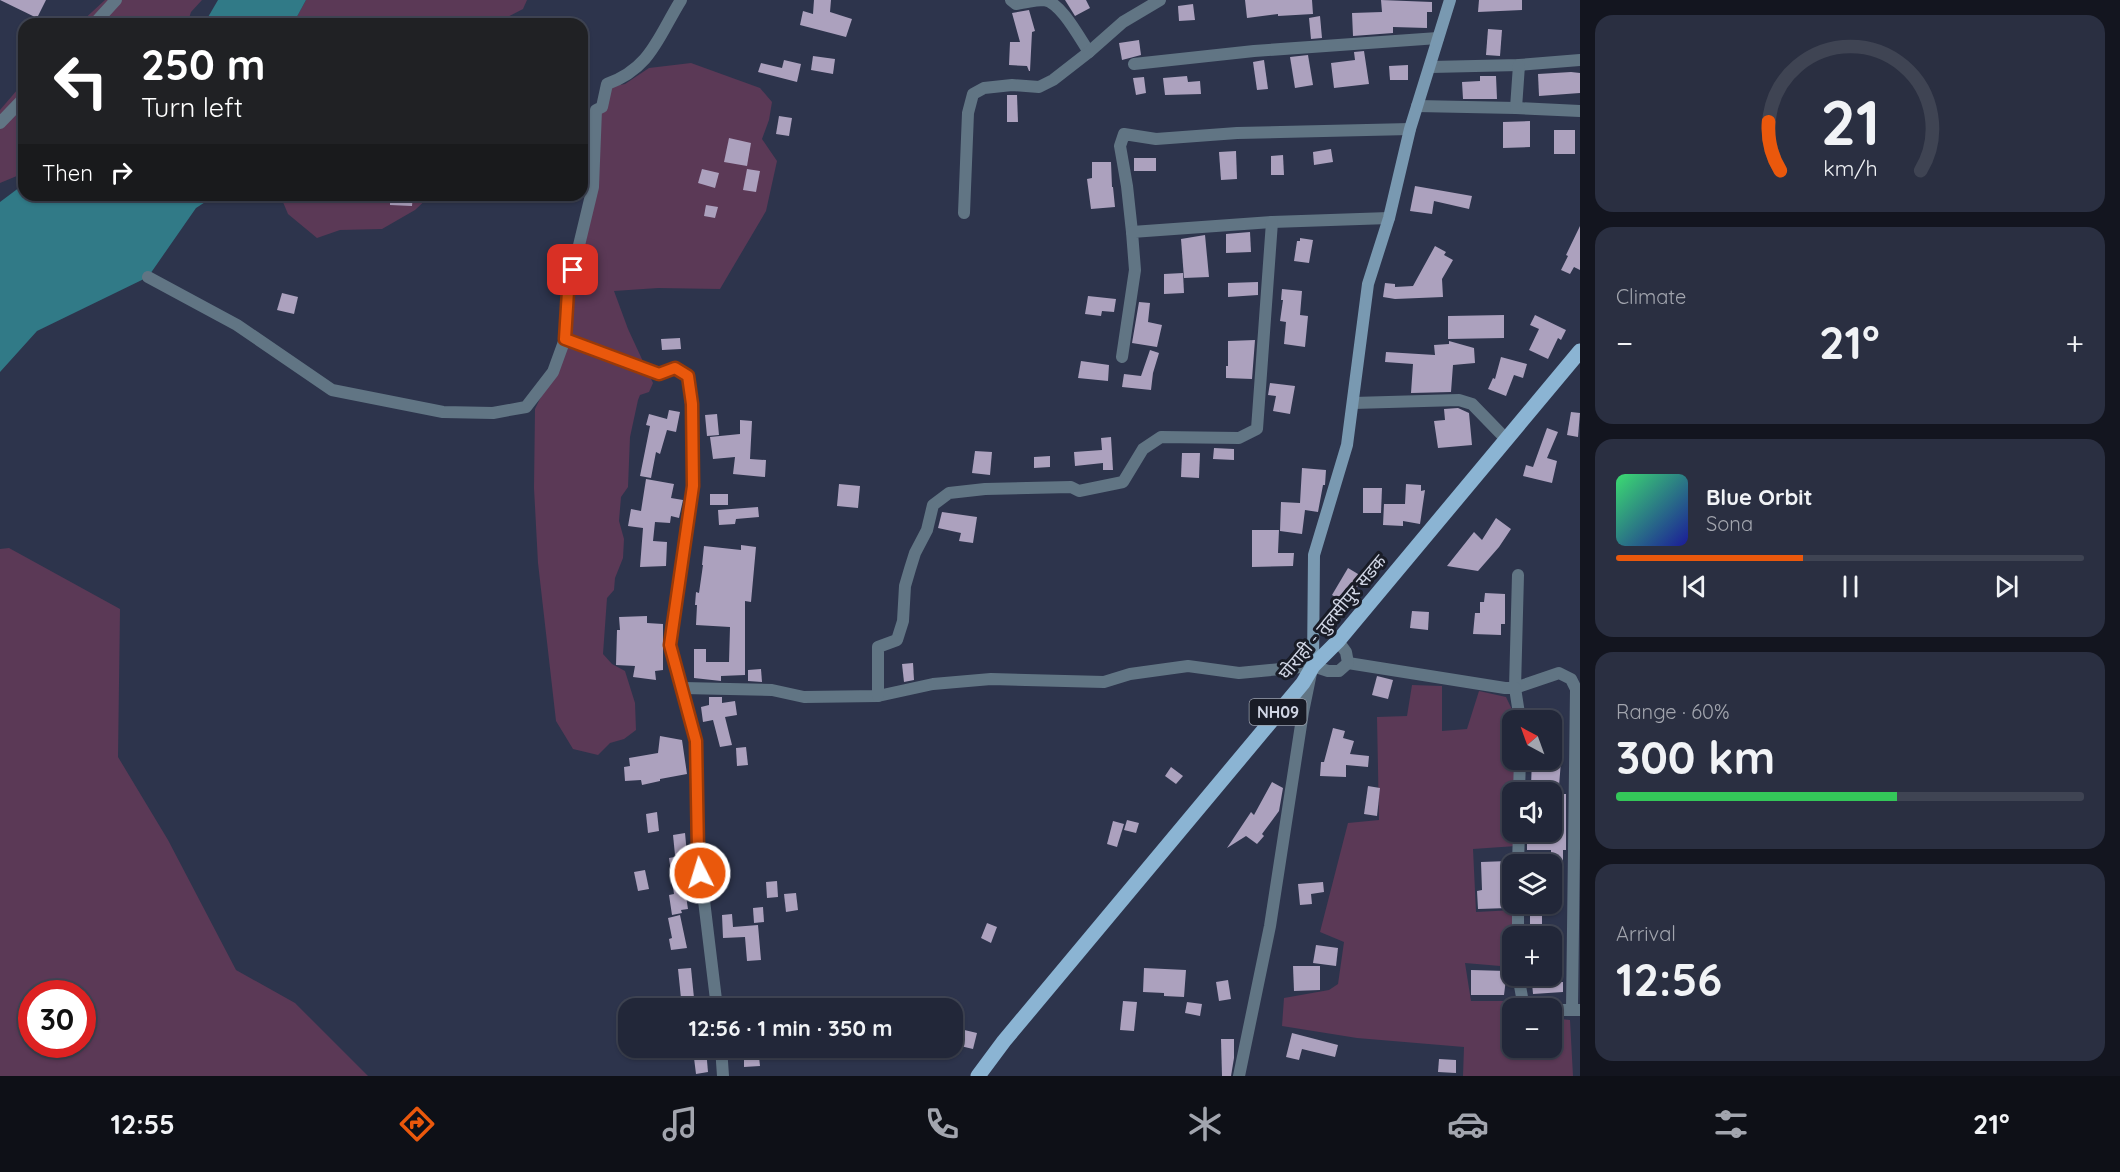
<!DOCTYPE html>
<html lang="en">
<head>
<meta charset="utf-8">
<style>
	:root { --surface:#222739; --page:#2a2f41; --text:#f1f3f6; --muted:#a2a5ae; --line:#3f4453; --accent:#ea580c }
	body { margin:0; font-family:Quicksand,"Noto Sans Devanagari",sans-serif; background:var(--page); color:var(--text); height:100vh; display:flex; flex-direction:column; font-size:22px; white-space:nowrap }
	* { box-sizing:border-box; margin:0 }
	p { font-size:20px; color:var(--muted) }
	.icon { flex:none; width:33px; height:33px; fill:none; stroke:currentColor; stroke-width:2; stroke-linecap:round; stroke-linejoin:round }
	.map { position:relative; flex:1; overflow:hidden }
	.side { display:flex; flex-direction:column; gap:15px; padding:15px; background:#13151f; width:540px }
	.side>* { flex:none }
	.hud { position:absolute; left:18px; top:18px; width:570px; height:183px; border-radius:18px; box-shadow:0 2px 4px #0004,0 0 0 2px var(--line); background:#202124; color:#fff; overflow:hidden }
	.needle { width:39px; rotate:319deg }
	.tools { position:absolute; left:1502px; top:710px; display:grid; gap:12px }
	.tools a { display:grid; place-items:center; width:60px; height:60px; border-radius:12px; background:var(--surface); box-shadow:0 2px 4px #0004,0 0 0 2px var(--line); font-size:30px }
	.speed { position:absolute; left:18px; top:980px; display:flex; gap:12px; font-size:30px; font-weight:700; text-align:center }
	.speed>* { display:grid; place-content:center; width:78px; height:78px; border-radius:50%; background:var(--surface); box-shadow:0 2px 4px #0004,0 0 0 2px var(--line); line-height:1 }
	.speed .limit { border:9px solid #d22; background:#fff; color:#111 }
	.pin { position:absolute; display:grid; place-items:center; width:51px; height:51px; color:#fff; margin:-26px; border-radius:12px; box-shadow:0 3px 9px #0006 }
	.me { position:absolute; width:66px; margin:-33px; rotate:355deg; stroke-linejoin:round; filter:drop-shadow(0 0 4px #0008) }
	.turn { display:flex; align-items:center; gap:21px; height:126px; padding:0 24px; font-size:27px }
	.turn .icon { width:78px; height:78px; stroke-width:2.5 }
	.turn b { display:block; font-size:42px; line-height:51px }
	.then { display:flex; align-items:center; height:57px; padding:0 24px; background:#0003; gap:12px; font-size:22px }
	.big { font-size:45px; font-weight:700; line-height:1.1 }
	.side .tile { flex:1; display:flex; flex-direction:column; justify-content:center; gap:9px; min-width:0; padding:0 21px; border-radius:18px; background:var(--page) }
	.side .dial { align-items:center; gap:0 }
	.dial svg { height:156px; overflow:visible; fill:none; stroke:var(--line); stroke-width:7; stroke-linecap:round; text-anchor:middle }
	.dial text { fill:var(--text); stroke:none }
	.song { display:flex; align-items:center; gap:18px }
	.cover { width:72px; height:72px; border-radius:9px; background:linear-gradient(135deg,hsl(140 70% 55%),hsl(240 70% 35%)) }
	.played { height:6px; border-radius:3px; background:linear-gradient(90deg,var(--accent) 40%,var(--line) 40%) }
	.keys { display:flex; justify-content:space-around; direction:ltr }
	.heat { display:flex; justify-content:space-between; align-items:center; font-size:33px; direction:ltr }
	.charge { height:9px; border-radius:4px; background:linear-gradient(90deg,#34c759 60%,var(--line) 0) }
	.trip { position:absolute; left:618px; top:998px; width:345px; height:60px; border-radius:18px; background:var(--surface); box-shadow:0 2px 4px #0004,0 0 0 2px var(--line); font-weight:700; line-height:60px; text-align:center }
	.tabs { display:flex; height:96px; justify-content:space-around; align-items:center; background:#0e1017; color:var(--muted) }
	.tabs .icon { width:42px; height:42px }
	.tabs .on { color:var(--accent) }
	.tabs b { font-size:27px; color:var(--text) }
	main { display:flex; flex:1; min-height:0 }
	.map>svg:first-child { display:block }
	.green { fill:#5b3956; fill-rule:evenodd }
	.water { fill:#317a87 }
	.building { fill:#aca1be }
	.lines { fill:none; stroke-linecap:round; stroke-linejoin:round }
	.street { stroke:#617584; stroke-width:12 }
	.secondary { stroke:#7999b1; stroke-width:12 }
	.primary { stroke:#8bb4d3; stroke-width:15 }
	.route-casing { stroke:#983908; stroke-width:15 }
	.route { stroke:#ea580c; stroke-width:10 }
	.labels { text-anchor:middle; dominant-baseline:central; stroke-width:6; stroke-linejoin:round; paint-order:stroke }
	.shield { fill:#191c27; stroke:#999eab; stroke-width:1.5 }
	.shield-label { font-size:16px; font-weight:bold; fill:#d0d5e4 }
	.street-label { font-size:18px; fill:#d0d5e4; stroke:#191c27 }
</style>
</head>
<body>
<main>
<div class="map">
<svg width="1580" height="1076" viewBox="0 0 1580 1076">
	<rect width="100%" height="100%" fill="#2d344c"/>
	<g class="green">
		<path d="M105 0H202L191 12 187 24H79Z"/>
		<path d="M306 0H527L523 9 494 24H293Z"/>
		<path d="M691 63 760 88 772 102 769 120 762 139 777 161 766 211 720 289 658 288 614 291 628 329 653 383 649 392 640 395 638 400 630 437 628 487 621 497 619 521 624 539 623 558 615 578 614 590 607 598 603 654 612 664 625 671 635 703 636 730 624 739 610 743 598 755 573 749 556 721 538 563 534 488 535 409 567 343 578 273 598 112 610 87 625 84 649 68Z"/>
		<path d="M24 82V173L0 183V110Z"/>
		<path d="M280 195H431L415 210 382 229 340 230 317 238 288 214Z"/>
		<path d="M9 548 120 609 118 757 168 840 236 970 295 1003 368 1076H0V549ZM32 993H82V1044H32Z"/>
		<path d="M1412 685 1442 686V731L1467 729 1479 691 1506 697 1517 720H1512V759H1517L1516 792H1512V831H1516V846L1473 849 1476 912 1514 910 1512 967 1465 963 1471 1001H1512V1047H1551V1018L1570 1020 1573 1076H1463L1464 1047 1357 1038 1282 1026 1284 998 1329 990 1338 984 1344 942 1320 932 1348 823 1379 820 1377 717 1407 716Z"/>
	</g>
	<g class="water">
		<path d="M218 0H306L293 24H204Z"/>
		<path d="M24 184V195H216L196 208 148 277 37 331 0 372V202Z"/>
	</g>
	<g class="building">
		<path d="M0 0H46L37 18Z"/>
		<path d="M814 0H831L830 12 852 19 846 37 800 25 803 11 813 14Z"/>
		<path d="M1065 0H1086L1090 8 1075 16Z"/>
		<path d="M1245 0H1312L1313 14 1278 16V14L1247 18Z"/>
		<path d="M1381 0 1432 2V12H1427V28L1393 27V33L1353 36 1352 13 1382 12Z"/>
		<path d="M1479 0H1522V10L1478 12Z"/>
		<path d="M1193 4 1195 20 1179 21 1178 6Z"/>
		<path d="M1029 10 1035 31 1032 32 1030 71H1029L1027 66 1009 65 1010 42H1020L1012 13Z"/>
		<path d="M1320 16 1322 38 1311 39 1309 18Z"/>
		<path d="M1488 29 1502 30 1500 56 1486 55Z"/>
		<path d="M1139 40 1141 55 1122 60 1119 43Z"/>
		<path d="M1364 51 1369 84 1334 88 1331 63 1355 60 1354 52Z"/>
		<path d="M1308 55 1313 85 1295 88 1290 57Z"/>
		<path d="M813 56 835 59 833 74 811 70Z"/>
		<path d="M784 60 801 64 797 82 758 72 761 63 782 68Z"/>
		<path d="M1264 60 1268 89 1257 90 1253 62Z"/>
		<path d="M1408 65V80H1390L1389 66Z"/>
		<path d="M1571 72 1580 73V93L1539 96 1538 74Z"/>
		<path d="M1187 76 1188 82 1200 81 1201 94 1165 95 1163 78Z"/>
		<path d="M1480 76H1496L1497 99H1463L1462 82 1480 81Z"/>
		<path d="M1144 77 1146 93 1136 95 1133 78Z"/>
		<path d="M1007 95H1017L1018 122H1007Z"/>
		<path d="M779 116 792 118 789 136 776 134Z"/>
		<path d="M1530 121V147L1503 148V122Z"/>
		<rect x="1554" y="130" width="21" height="24"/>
		<path d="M729 138 751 143 747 166 724 162Z"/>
		<path d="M1331 149 1333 162 1314 165 1313 152Z"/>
		<path d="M1236 151 1237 179 1221 180 1219 152Z"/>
		<path d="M1283 155 1284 175H1271V156Z"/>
		<rect x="1134" y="158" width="22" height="13"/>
		<path d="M1092 162H1111L1112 187H1113L1115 207 1091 209 1087 179 1092 178Z"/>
		<path d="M702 169 719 173 715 188 698 183Z"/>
		<path d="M747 169 760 171 756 192 743 190Z"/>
		<path d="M1415 186 1472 196 1469 209 1434 201 1432 214 1410 211Z"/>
		<path d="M390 195H413L412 206 390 205Z"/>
		<path d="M706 205 718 207 715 218 704 216Z"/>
		<path d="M1580 226V270L1574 267 1570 274 1561 270 1568 256 1566 255Z"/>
		<path d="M1250 232 1251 252 1226 253V234Z"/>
		<path d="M1205 235 1209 277 1184 278 1181 239Z"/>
		<path d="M1300 238 1313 240 1309 263 1294 261 1297 241H1300Z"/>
		<path d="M1435 246 1446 252 1444 255 1453 260 1442 279 1443 297 1395 299 1383 297 1385 283 1395 284V287L1413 286Z"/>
		<path d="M1183 273 1184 293 1164 294V274Z"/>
		<path d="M1258 282V295L1228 297V283Z"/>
		<path d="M1282 289 1302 291 1300 315 1308 316 1305 347 1284 344 1286 322 1280 321 1283 300H1281Z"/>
		<path d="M282 293 298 297 294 314 277 310Z"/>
		<path d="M1088 296 1116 299 1114 312 1102 311 1101 316 1085 314Z"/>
		<path d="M1139 302 1150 303 1148 322 1162 325 1157 347 1132 343Z"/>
		<path d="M1504 315V338L1448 339V316Z"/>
		<path d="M1535 315 1566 330 1561 340 1558 338 1548 359 1529 350 1539 329 1530 325Z"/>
		<path d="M680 338 681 349 662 350 661 339Z"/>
		<path d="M1255 340 1252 379 1226 378V366H1228V341Z"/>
		<path d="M1449 341 1474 348 1475 363 1453 365 1451 392 1411 393 1413 364 1385 362 1386 352 1435 355 1434 345 1449 344Z"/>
		<path d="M1150 350 1159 353 1153 373 1151 390 1122 387 1124 374 1141 376Z"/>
		<path d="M1501 357 1527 364 1523 378 1514 375 1506 396 1488 389 1493 378 1495 379Z"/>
		<path d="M1081 361 1109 365 1108 381 1078 378Z"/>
		<path d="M1270 383 1295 386 1290 414 1273 411 1276 396 1268 395Z"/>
		<path d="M1458 408 1469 413 1472 445 1438 448 1434 421 1445 420 1444 409Z"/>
		<path d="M669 410 680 412 676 432 667 430 660 454 656 452 651 478 640 476 650 426 646 425 649 414 667 419Z"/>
		<path d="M1571 412 1580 413 1578 437 1567 435Z"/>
		<path d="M717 414 719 435 707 436 705 415Z"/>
		<path d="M740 420 752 421 750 459 766 460 765 477 733 474 735 457 713 459 710 437 740 434Z"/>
		<path d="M1547 428 1558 432 1547 458 1557 461 1552 483 1523 476 1526 465 1533 467Z"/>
		<path d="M1111 437 1113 470H1103V463L1075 466 1074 452 1102 450 1101 438Z"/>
		<path d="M1214 448 1234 449V460L1213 459Z"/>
		<path d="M975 451 992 452 990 475 972 473Z"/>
		<path d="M1182 453H1200L1199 478 1181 477Z"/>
		<path d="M1050 456V467L1034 468V457Z"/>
		<path d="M1302 468 1326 470 1325 485H1323L1318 512 1305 510 1302 534 1280 531 1281 502 1300 503Z"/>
		<path d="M646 479 674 484 671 498 683 500 679 518 671 516 670 523 655 522 653 541 667 542 666 566 640 567 643 528 628 526 631 509 641 511Z"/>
		<path d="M839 484 860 486 858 508 837 506Z"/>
		<path d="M1406 484 1421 485V491L1425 490 1420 524 1403 521V526L1383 525 1384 504H1405Z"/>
		<path d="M1363 488H1382L1381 513H1363Z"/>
		<rect x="710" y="494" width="18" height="11"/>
		<path d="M758 507 759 517 736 519 735 524 719 525 718 510Z"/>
		<path d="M942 512 977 517 973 543 959 541 961 533 938 528Z"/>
		<path d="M1496 518 1511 529 1499 547 1478 571 1447 566 1474 532 1482 540Z"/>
		<path d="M1252 530H1279L1278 553H1294L1293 566 1252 567Z"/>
		<path d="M741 545 756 547 751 602 745 601V675L721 676V681L694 678V649H706V662H729L730 627 696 625 697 605H695L696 592 699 593 703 565H702L704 546 741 550Z"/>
		<path d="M1348 568 1363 577 1347 604 1332 595Z"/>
		<path d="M1485 593 1505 594V624H1501V635L1473 634 1475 613H1480V602H1484Z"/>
		<path d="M1412 611 1429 612 1428 630 1410 628Z"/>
		<path d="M647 616V623L663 624V670L655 671 656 680 633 677 635 666 616 665 617 630H620L619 617Z"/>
		<path d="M913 663 914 680 904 682 902 664Z"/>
		<path d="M761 669 762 682 748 681V670Z"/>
		<path d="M1377 676 1393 680 1388 699 1372 695Z"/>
		<path d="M709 697H722V703L735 701 737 715 725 717 732 745 720 747 713 720 703 722 701 707 709 705Z"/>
		<path d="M1333 728 1345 731 1343 738 1354 741 1350 754 1369 756 1368 767 1346 765V777L1320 776 1321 762H1324Z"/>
		<path d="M660 736 682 740 687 774 660 779V781L642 785 641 780 625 781 624 767 630 766 629 758 658 753Z"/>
		<path d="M1551 737H1563L1559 786H1531L1532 759H1551Z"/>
		<path d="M746 747 748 765 737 766 736 748Z"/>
		<path d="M1171 767 1183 776 1176 784 1165 776Z"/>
		<path d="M1272 782 1283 788 1279 811 1262 834 1264 836 1257 844 1246 836 1227 848 1251 812 1254 815Z"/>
		<path d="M1368 786 1380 788 1377 816 1364 814Z"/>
		<path d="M1551 794H1566V850H1563V880H1551V850H1527V831H1551Z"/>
		<path d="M657 812 659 831 648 833 646 814Z"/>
		<path d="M1127 820 1139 823 1136 833 1124 830Z"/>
		<path d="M1113 821 1124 824 1117 847 1107 844Z"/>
		<path d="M685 833 687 854 675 855 673 835Z"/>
		<path d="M680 856 688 909 681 910 682 913 672 915 669 895 674 894 669 858Z"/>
		<path d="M1508 861V908L1478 909 1477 891 1482 890 1481 862Z"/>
		<path d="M645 870 649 889 638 891 634 872Z"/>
		<path d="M777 881 778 897 767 898 766 882Z"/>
		<path d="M1323 882 1324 892 1311 894 1312 904 1300 905 1298 884Z"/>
		<path d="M796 893 798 910 786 912 784 894Z"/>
		<path d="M763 907 764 922 754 923 753 908Z"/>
		<rect x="1530" y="907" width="12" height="22"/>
		<path d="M732 914 733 927 758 925 761 960 747 961 745 937 723 938 722 915Z"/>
		<path d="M680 915 687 948 671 950 669 939 672 938 668 918Z"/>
		<path d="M987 923 997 927 991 943 981 938Z"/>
		<path d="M1316 945 1338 948 1336 966 1313 963Z"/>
		<path d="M1293 966H1320V990L1294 991Z"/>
		<path d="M691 968 695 1008H682L678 969Z"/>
		<path d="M1144 968 1186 970 1184 997 1164 996V993L1143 992Z"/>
		<path d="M1471 970 1507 971 1504 995H1471Z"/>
		<path d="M1228 980 1231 999 1219 1001 1216 982Z"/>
		<path d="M1563 982V992L1533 994 1532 983Z"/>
		<path d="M1123 1001 1137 1002 1134 1031 1120 1030Z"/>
		<path d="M1187 1002 1202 1004 1200 1016 1185 1013Z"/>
		<path d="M956 1028 977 1033 973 1049 952 1044Z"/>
		<path d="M1292 1033 1338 1045 1335 1057 1302 1049 1299 1060 1286 1057Z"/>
		<path d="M1221 1039H1234V1058L1231 1076H1222Z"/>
		<path d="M748 1047H758L760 1066 744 1067V1056L748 1055Z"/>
		<path d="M706 1049 708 1072 696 1074 693 1050Z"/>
		<path d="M1439 1059 1456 1060V1073L1438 1072Z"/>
	</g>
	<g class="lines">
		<g class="street">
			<path d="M1011 0 1016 4C1024 3 1035 0 1044 0 1061 2 1080 39 1089 52"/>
			<path d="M94 24 116 0"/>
			<path d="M1134 64 1254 51 1438 38"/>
			<path d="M1431 67 1519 65 1580 60"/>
			<path d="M1417 106 1516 108 1580 111"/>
			<path d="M1516 108 1519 65"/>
			<path d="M0 123 24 98"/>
			<path d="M964 213 968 113 973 94 984 88 1012 85 1039 87 1053 80 1089 52 1123 22 1160 0"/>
			<path d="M1132 232 1127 186 1120 146 1124 134 1156 139 1237 133 1410 129"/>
			<path d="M148 277 237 325 332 390 443 412 493 413 526 407 553 372 565 339 568 291 593 187 596 110 602 107 607 84C651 68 658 37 681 0"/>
			<path d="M565 339 659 374 675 368 688 376 691 404 693 487 670 645 696 741 698 851 717 1008"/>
			<path d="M1122 357 1135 270 1132 232 1272 222 1389 218"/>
			<path d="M1353 403 1459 400 1472 404 1506 439"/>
			<path d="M1518 575 1515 688 1559 673 1571 679 1576 689 1572 1009"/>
			<path d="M1348 663 1505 688H1515L1520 720"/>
			<path d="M683 688 772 690 804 697 878 696 933 684 991 679 1104 682 1130 674 1188 666 1239 673 1313 666 1328 671H1339L1348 663 1346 652 1338 641"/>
			<path d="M878 696V647L897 640 903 621 905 586 910 569 915 553 927 530 933 505 949 493 985 489 1071 487 1079 491 1123 482 1143 449 1161 437 1239 438 1257 429 1272 222"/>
			<path d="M1519 792 1520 759"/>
			<path d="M1518 864 1519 831"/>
			<path d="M1518 936V903"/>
			<path d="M1518 975 1524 1008"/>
			<path d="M1551 1010H1579"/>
			<path d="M721 1047 723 1076"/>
			<path d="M1239 1076 1270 926 1303 712 1311 673"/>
		</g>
		<path class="secondary" d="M1313 666 1314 555 1347 445 1368 284 1389 218 1410 129 1450 0"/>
		<path class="primary" d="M978 1076 1004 1041 1303 683 1313 666 1338 641 1580 351"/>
	</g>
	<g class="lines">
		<defs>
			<path id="route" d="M573 270 568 291 565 339 659 374 675 368 688 376 692 404 693 486 670 645 696 741 698 851 700 873"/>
		</defs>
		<use href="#route" class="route-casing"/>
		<use href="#route" class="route"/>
	</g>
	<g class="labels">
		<rect class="shield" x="1249.5" y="699" width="57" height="26" rx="4.5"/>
		<g class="shield-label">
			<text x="1278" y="712">NH09</text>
		</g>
		<g class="street-label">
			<text transform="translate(1332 617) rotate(-50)">घोराही - तुलसीपुर सडक</text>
		</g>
	</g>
</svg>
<div class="tools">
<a><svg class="needle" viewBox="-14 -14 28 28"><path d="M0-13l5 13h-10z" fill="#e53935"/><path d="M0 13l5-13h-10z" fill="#a2a5ae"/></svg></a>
<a><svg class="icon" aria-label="sound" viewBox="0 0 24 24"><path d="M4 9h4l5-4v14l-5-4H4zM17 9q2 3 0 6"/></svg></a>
<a><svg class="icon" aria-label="layers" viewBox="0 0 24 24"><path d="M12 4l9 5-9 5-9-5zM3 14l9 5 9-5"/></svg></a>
<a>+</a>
<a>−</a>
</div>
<div class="speed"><div class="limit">30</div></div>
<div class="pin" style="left:573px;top:270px;background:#d93025"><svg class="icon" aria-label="arrive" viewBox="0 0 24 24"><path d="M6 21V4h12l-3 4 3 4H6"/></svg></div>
<svg class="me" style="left:700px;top:873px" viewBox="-20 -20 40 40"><circle r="17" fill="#ea580c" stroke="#fff" stroke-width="3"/><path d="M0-11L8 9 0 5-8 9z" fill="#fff"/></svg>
<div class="trip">12:56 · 1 min · 350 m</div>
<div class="hud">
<div class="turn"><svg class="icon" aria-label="left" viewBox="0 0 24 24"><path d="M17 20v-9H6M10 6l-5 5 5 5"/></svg><div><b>250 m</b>Turn left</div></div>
<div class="then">Then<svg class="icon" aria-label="right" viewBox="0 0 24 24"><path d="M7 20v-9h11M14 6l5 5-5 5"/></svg></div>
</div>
</div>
<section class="side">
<div class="tile dial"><svg viewBox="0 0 100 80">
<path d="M14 69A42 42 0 1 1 86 69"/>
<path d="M14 69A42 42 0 0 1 8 44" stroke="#ea580c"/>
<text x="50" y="56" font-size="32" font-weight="700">21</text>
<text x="50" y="72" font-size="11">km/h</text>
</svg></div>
<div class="tile"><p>Climate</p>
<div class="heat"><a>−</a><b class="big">21°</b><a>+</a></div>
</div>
<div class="tile">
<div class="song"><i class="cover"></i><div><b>Blue Orbit</b><p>Sona</p></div></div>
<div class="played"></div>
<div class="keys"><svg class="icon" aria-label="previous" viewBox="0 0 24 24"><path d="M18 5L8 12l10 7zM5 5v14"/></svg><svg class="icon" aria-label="pause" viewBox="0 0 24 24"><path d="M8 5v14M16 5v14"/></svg><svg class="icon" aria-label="next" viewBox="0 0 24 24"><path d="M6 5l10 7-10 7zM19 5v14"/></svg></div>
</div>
<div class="tile"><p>Range · 60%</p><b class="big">300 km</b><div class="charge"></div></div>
<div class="tile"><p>Arrival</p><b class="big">12:56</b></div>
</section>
</main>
<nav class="tabs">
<b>12:55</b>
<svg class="icon on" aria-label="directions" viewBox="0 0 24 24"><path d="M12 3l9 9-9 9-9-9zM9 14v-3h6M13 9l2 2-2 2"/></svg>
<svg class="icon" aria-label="music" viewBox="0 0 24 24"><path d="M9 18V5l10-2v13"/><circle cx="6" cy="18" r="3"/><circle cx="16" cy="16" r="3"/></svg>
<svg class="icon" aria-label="phone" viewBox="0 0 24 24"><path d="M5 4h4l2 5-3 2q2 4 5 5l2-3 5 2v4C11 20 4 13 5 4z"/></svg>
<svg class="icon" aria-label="climate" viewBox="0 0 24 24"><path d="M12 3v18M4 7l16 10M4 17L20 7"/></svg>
<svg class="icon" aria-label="car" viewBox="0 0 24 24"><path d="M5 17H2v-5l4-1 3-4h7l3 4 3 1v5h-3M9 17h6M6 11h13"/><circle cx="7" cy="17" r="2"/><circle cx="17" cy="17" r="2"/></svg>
<svg class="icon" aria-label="filters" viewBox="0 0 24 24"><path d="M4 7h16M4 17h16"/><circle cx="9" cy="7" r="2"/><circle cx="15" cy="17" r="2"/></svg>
<b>21°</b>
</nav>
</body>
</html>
